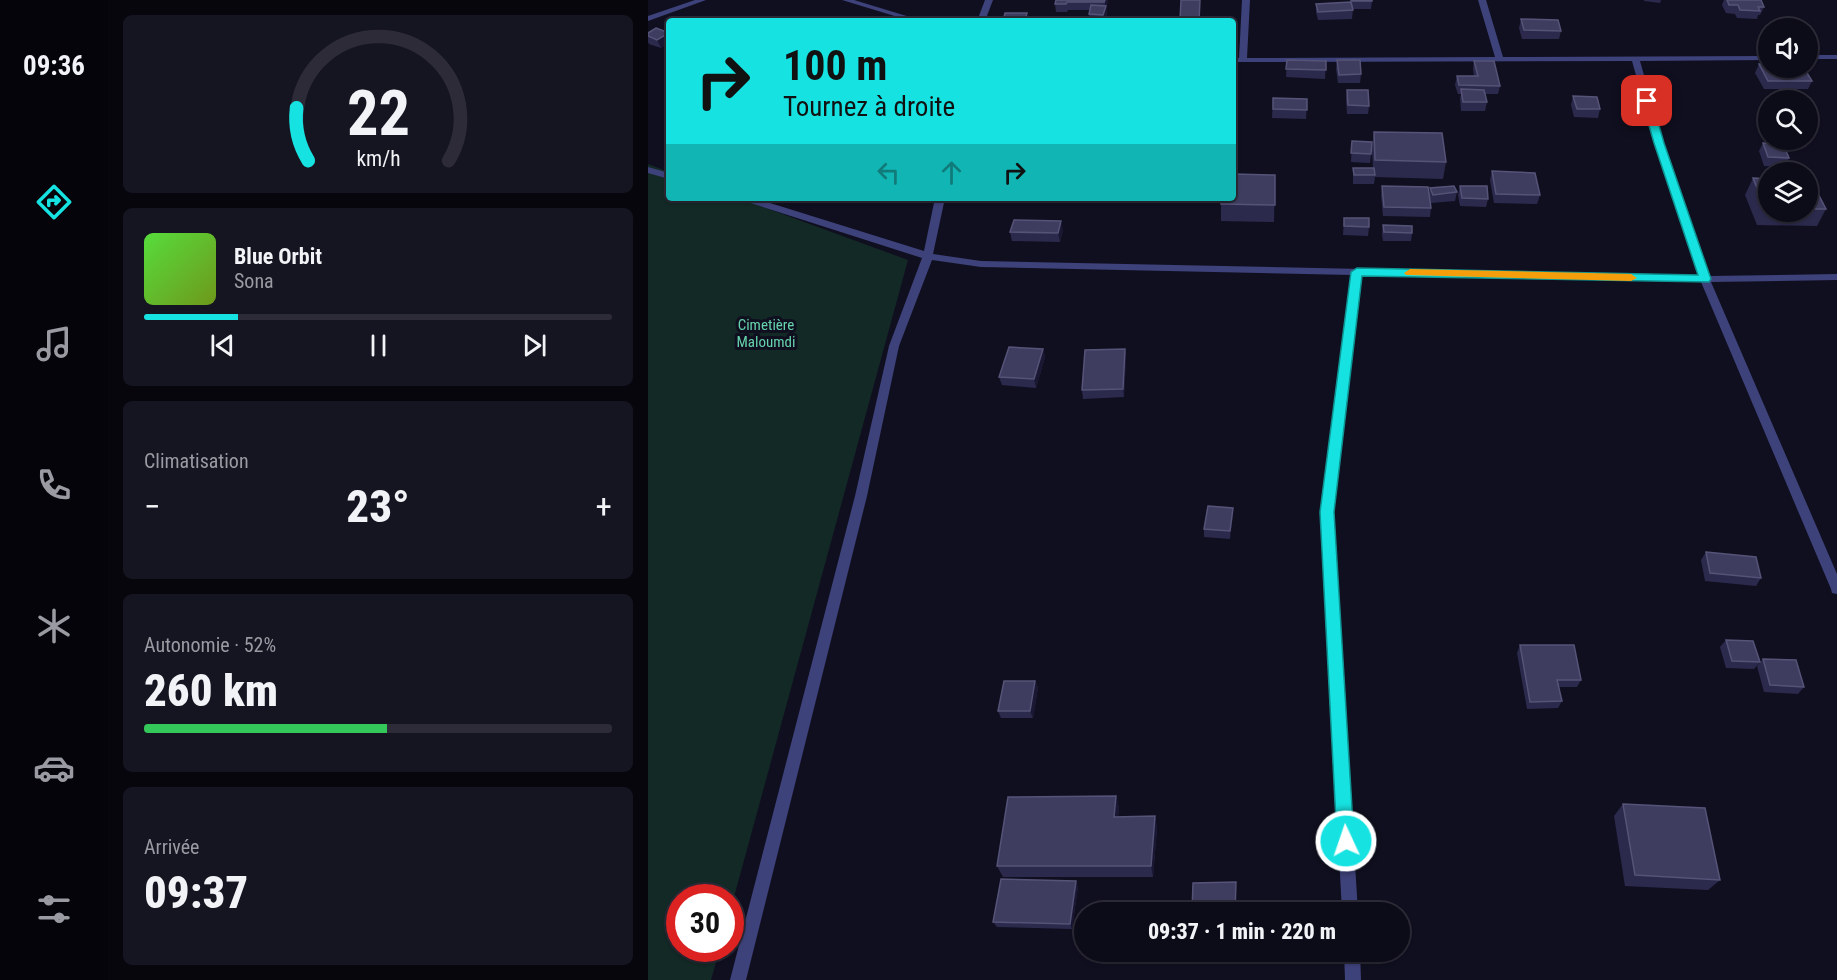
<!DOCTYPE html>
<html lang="fr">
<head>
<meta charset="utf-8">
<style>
	:root { --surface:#0c0b18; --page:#151421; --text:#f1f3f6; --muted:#9a9ba2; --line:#2c2b37; --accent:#16e3e1 }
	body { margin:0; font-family:"Roboto Condensed",sans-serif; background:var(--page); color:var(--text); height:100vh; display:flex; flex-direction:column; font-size:22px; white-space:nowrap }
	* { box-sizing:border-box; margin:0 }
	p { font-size:20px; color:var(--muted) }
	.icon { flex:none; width:33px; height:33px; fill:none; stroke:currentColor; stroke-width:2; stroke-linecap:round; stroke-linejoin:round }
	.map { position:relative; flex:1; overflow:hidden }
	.details { display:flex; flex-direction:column; gap:15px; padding:15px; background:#07060d; width:540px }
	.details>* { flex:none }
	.guide { position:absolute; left:18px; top:18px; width:570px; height:183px; border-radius:6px; box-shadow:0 2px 4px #0004,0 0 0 2px var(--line); background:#16e3e1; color:#111; overflow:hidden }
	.controls { position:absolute; left:1110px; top:18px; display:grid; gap:12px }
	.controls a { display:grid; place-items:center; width:60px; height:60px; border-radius:50%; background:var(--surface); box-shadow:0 2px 4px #0004,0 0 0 2px var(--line); font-size:30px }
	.speed { position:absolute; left:18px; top:884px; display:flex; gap:12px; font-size:30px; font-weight:700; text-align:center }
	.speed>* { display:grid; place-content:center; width:78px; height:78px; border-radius:50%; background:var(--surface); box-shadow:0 2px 4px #0004,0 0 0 2px var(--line); line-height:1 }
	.speed .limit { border:9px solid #d22; background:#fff; color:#111 }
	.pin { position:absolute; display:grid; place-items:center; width:51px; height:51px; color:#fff; margin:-26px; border-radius:12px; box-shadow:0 3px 9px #0006 }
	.me { position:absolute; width:66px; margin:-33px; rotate:357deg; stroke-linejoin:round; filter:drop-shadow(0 0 4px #0008) }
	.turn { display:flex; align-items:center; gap:21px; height:126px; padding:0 18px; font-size:27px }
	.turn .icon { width:78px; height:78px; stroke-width:2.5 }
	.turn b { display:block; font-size:42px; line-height:51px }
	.lanes { display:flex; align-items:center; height:57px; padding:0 18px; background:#0003; justify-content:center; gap:30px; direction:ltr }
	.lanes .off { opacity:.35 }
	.big { font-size:45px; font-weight:800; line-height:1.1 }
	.details .tile { flex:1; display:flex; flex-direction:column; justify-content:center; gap:9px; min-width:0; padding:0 21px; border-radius:9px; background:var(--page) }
	.details .dial { align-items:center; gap:0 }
	.dial svg { height:156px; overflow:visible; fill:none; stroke:var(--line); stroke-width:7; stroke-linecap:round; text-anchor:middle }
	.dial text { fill:var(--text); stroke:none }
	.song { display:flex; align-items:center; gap:18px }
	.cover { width:72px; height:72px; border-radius:9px; background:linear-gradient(135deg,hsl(110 70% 55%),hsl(80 70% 35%)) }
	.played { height:6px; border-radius:3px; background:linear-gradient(90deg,var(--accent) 20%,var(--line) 20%) }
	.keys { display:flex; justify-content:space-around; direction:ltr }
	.heat { display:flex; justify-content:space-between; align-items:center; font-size:33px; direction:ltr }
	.charge { height:9px; border-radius:4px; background:linear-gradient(90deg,#34c759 52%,var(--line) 0) }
	.trip { position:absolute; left:426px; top:902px; width:336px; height:60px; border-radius:30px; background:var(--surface); box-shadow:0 2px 4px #0004,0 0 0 2px var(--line); font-weight:800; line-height:60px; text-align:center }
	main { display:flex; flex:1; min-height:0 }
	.tab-bar { display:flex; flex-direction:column; width:108px; justify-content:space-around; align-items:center; background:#05040a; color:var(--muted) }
	.tab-bar .icon { width:42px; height:42px }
	.tab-bar .active { color:var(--accent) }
	.tab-bar b { font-size:27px; color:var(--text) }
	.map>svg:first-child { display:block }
	.green { fill:#132926 }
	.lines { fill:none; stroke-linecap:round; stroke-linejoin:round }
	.minor { fill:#3e427a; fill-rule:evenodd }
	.wall { fill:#2c2a4c }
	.shaded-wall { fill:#1a1733 }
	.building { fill:#3e3c5f; stroke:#555377; stroke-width:1.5 }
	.route { fill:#16e3e1; stroke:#0e9492; stroke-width:1.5 }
	.slow { fill:#f59e0b }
	.labels { text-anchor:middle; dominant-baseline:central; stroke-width:6; stroke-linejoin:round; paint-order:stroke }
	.park-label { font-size:15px; fill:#65d3ac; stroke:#100f20 }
</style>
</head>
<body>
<main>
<nav class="tab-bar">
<b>09:36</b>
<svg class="icon active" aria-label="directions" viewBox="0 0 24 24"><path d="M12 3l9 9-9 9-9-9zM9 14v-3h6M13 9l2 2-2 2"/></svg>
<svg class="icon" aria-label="music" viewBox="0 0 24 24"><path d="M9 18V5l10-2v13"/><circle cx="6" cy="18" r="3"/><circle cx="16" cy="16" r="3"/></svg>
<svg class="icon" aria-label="phone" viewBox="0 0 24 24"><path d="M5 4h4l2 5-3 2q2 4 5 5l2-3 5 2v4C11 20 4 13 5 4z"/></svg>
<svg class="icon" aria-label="climate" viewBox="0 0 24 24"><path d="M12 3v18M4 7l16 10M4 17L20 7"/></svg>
<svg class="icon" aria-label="car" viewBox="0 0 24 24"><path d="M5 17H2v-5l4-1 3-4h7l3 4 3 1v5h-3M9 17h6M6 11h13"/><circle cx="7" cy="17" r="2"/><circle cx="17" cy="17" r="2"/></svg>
<svg class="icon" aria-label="filters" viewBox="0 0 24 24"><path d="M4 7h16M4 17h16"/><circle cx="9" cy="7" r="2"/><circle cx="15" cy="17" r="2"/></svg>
</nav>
<section class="details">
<div class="tile dial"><svg viewBox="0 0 100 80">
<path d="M14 69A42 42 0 1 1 86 69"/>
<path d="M14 69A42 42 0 0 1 8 42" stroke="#16e3e1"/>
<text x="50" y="56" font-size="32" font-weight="700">22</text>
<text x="50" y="72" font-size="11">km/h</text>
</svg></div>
<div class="tile">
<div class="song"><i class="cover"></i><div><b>Blue Orbit</b><p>Sona</p></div></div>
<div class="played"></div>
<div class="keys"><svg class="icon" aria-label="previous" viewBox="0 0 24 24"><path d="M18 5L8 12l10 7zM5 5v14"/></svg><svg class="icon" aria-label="pause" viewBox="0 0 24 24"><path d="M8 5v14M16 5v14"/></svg><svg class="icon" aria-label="next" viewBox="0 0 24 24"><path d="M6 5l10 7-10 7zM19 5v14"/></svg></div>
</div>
<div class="tile"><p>Climatisation</p>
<div class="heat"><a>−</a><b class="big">23°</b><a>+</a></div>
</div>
<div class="tile"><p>Autonomie · 52%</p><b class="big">260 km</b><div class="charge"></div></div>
<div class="tile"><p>Arrivée</p><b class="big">09:37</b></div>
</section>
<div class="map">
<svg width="1189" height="980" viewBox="0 0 1189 980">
	<rect width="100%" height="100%" fill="#100f20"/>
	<path class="green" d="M0 164 21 172V198H91L260 260 83 908 82 897H32V948H72L63 980H0Z"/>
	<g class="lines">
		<g class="minor">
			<path d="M47 0H58L0 21V16Z"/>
			<path d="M194 0H206L275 21H263Z"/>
			<path d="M337 0H345L337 21H329Z"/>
			<path d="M594 0H602L599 58 847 57 830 0H838L855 57 1120 56V60L992 61 1015 143 1061 276 1189 274V280L1063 282 1189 574V594L1184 593 1183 589 1053 282 714 275 685 511 710 912H694L673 511 704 275 333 267 284 260 251 346 219 496 98 980H82L207 496 241 346 274 258 93 200 91 198H106L276 251 287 198H297L285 254 333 261 1051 276 1007 143 984 61 585 62V58H591Z"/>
			<rect x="1160" y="55" width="29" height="4"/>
			<path d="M0 167 21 173V179L0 173Z"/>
			<path d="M696 951H712L713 980H697Z"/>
		</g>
	</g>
	<g class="wall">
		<path d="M408 0H460L458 8 459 14 457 21H441V14L442 10H420L419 12H408L407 4Z"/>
		<path d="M702 0H724L723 9H705L704 19 670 20 668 12V4L702 3Z"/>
		<path d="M996 0H1013L1012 3 996 1Z"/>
		<path d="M1076 0H1113L1116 7 1112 15H1110L1109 19 1089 18 1087 14 1078 13 1074 5Z"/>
		<path d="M873 19 913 31 911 39H874L871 28Z"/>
		<path d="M8 28 13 48 1 44 0 42V33Z"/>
		<path d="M639 60 678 61 677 79 638 77Z"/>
		<path d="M689 60 713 74 712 83H690L688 69Z"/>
		<path d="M826 61 852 86 850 94H837L839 102 837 111H813L812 98 813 94H810L807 85 809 76H826L825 69Z"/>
		<path d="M1111 64 1164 81 1160 89H1116L1107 73Z"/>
		<path d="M699 90 721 106 720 114H699L698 99Z"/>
		<path d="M925 96 952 109 950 118 926 117 923 105Z"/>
		<path d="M625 98 659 99 658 119 624 118Z"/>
		<path d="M726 132 798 162 795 179 727 177 726 184H705V168H725L724 149Z"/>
		<path d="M704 141 723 154 722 163 703 162Z"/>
		<path d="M1115 143 1141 158 1137 167 1116 166 1111 151Z"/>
		<path d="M844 171 892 195 889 204 846 203 842 180Z"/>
		<path d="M627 175 626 222 573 221V204Z"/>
		<path d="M1105 178 1120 179V212H1160V180L1178 209 1169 226 1109 225 1097 195Z"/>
		<path d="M734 186 781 194 782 188 809 192 807 201 783 203 782 200 783 208 782 217 735 216 733 195Z"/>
		<path d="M812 186 840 199 838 207 812 206 810 195Z"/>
		<path d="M425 198H441L440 202H426Z"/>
		<path d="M696 218 721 227 720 236 695 235Z"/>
		<path d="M735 225 764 233 763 241H735L734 234Z"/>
		<path d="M415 230 412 242 364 241 362 232Z"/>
		<path d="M395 349 397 357 388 388 354 385 351 377Z"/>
		<path d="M477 349 478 357 476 397 435 399 434 390Z"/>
		<path d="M585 508 582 539 556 537V529Z"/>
		<path d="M1058 552 1113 578 1108 586 1057 581 1053 560Z"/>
		<path d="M1078 640 1112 662 1106 669 1078 668 1072 647Z"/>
		<path d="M872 645 933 680 929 687H911L914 701 910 708 879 709 869 653Z"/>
		<path d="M1115 659 1156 687 1150 694 1116 692 1109 666Z"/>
		<path d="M387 681 390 688 385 718H353L350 711Z"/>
		<path d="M468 796 471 808 470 817 507 816 509 828 505 877H355L349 866Z"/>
		<path d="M975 804 1072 880 1060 890 977 886 966 816Z"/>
		<path d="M430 886 424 929 349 927 345 922Z"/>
	</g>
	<g class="shaded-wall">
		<path d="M457 0H460L458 8 459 14 457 21H456L455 15 457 9Z"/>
		<path d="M21 33V44L13 48 9 40Z"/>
		<path d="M413 221 415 230 412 242 410 233Z"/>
		<path d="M395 349 397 357 388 388 386 379Z"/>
		<path d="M477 349 478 357 476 397 475 389Z"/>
		<path d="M585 508V516L582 539V531Z"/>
		<path d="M387 681 390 688 385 718 382 711Z"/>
		<path d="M468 796 471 808 469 829 466 817Z"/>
		<path d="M507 816 509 828 505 877 503 866Z"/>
		<path d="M428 881 430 886 424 929 422 924Z"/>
	</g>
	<g class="building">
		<path d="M408 0H457L456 2H419L418 4H407Z"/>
		<path d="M533 0H552L551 21H532Z"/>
		<path d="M703 0H724V1H704Z"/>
		<path d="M1079 0H1113L1116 7H1110L1112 11 1092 10 1090 5H1081Z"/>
		<path d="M703 2 705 10 670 12 668 4Z"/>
		<path d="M443 5 458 6 455 15 441 14Z"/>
		<path d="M357 13H379L377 21H355Z"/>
		<path d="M464 17 502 18 501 21H464Z"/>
		<path d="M873 19 910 20 913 31 876 30Z"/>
		<path d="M8 28 21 33 9 40 0 36V33Z"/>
		<path d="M639 60 678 61V70L638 69Z"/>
		<path d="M689 60H712L713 74 691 75Z"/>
		<path d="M826 61H846L852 86 811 85 809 76H830Z"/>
		<path d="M1111 64H1120V68H1156L1164 81H1120Z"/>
		<path d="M813 89 836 90 839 102H815Z"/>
		<path d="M699 90H720L721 106 700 105Z"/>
		<path d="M925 96 949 97 952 109H929Z"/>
		<path d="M625 98 659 99V110L625 109Z"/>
		<path d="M726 132 794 133 798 162 727 160Z"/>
		<path d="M704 141 724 142 723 154 703 153Z"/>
		<path d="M1115 143 1135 144 1141 158 1120 157Z"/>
		<path d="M705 168H726L727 175H706Z"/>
		<path d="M844 171 887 173 892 195 848 194Z"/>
		<path d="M585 174 627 175V205L573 204V198H585Z"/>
		<path d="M1105 178 1120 179V208H1117Z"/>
		<path d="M1160 180H1163L1178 209H1160Z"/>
		<path d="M734 186 780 187 783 208 736 207Z"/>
		<path d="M806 186 809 192 785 195 782 188Z"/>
		<path d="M812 186H839L840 199 814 198Z"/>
		<path d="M696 218H721V227L696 226Z"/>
		<path d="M366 220 413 221 410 233 362 232Z"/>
		<path d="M735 225 764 226V233L736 232Z"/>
		<path d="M361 347 395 349 386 379 351 377Z"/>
		<path d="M477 349 475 389 434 390 437 350Z"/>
		<path d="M560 506 585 508 582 531 556 529Z"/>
		<path d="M1058 552 1108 557 1113 578 1062 573Z"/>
		<path d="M1078 640 1105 641 1112 662 1084 661Z"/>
		<path d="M872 645H926L933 680H909L914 701 882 702Z"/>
		<path d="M1115 659 1148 660 1156 687 1122 685Z"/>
		<path d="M356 681H387L382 711H350Z"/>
		<path d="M468 796 466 817 507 816 503 866H349L360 797Z"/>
		<path d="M975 804 1057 808 1072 880 987 875Z"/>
		<path d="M353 879 428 881 422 924 345 922Z"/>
		<path d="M588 882 587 912H544L545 883Z"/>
	</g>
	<path class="route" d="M999 98 1004 101 1016 143 1063 279 1061 282 714 276 686 512 706 841 704 847 698 850 692 847 689 841 672 512 703 272 709 268 1050 275 1006 143 994 101Z"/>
	<path class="slow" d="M762 269 983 274 989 278 983 281 758 275 756 273Z"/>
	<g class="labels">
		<g class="park-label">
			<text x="118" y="325">Cimetière<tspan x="118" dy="17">Maloumdi</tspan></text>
		</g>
	</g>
</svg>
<div class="controls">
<a><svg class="icon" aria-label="sound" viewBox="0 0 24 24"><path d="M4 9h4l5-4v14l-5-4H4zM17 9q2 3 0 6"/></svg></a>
<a><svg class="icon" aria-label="search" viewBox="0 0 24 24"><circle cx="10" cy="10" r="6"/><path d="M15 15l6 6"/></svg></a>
<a><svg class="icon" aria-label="layers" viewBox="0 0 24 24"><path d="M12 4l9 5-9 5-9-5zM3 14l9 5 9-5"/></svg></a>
</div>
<div class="speed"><div class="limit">30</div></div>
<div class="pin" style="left:999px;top:101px;background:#d93025"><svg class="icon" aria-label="arrive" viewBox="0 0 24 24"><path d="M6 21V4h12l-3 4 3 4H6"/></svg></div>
<svg class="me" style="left:698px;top:841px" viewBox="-20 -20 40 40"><circle r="17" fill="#16e3e1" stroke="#fff" stroke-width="3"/><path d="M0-11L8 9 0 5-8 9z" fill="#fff"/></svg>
<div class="trip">09:37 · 1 min · 220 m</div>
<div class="guide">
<div class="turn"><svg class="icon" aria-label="right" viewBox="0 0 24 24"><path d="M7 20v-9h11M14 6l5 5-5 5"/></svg><div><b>100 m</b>Tournez à droite</div></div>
<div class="lanes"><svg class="icon off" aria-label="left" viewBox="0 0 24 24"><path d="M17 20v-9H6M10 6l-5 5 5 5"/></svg><svg class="icon off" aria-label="ahead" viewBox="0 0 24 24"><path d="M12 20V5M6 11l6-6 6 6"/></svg><svg class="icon" aria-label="right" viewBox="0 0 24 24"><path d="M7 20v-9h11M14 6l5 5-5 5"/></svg></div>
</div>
</div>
</main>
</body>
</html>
